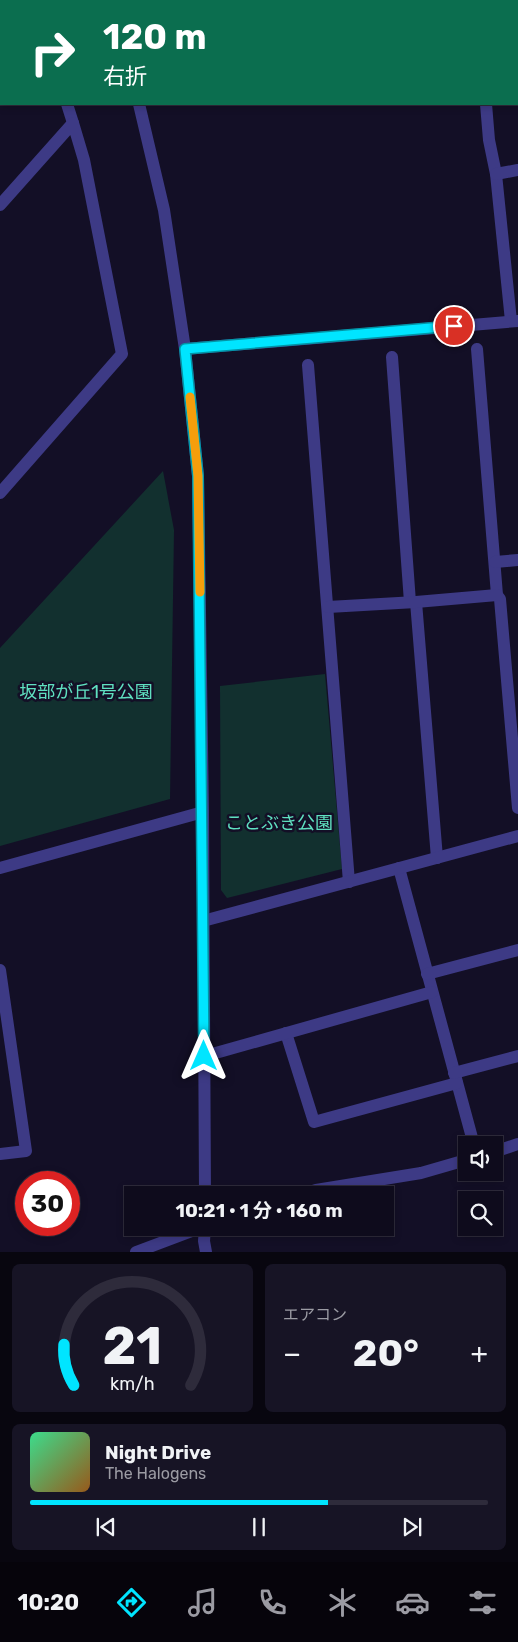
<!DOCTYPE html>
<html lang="ja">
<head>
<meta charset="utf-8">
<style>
	:root { --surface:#0e0b1c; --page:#171425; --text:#f1f3f6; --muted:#9b9ba3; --line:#2e2b3b; --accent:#00e5ff }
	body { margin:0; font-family:Rubik,"Noto Sans JP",sans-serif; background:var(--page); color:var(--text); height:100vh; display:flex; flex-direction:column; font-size:19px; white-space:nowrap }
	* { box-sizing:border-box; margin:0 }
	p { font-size:16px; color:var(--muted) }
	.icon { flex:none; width:28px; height:28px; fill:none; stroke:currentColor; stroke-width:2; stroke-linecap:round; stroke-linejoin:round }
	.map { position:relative; height:1252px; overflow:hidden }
	.drawer { display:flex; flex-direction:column; gap:12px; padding:12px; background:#08060f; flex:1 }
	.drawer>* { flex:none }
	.banner { position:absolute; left:0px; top:0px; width:519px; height:105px; box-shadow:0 2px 8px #0003,0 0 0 1px var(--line); background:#0b6e4f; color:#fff; overflow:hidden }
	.fabs { position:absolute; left:458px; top:1136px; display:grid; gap:10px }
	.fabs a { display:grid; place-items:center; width:45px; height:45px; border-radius:0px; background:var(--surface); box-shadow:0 2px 8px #0003,0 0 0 1px var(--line); font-size:25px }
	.speed { position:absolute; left:15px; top:1171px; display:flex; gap:10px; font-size:25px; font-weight:700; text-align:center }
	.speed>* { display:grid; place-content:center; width:65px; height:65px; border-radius:50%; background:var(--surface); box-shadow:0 2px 8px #0003,0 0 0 1px var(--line); line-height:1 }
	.speed .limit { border:8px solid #d22; background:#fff; color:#111 }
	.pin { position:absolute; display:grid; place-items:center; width:42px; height:42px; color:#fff; margin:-21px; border:2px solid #fff; border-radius:50%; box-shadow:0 1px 5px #0007 }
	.me { position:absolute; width:55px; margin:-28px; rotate:0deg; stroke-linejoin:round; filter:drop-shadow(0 0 4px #0008) }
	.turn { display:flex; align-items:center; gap:18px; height:105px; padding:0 20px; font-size:22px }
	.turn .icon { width:65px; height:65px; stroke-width:2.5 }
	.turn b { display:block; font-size:35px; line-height:42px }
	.big { font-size:38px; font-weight:700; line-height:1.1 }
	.drawer .tile { flex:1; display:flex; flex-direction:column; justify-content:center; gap:8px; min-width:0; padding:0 18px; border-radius:8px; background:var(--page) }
	.drawer .dial { align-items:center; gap:0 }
	.dial svg { height:130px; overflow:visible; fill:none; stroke:var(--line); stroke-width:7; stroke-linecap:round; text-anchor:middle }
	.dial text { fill:var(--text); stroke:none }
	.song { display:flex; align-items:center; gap:15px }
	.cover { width:60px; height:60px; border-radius:8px; background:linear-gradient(135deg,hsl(150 70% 55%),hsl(30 70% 35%)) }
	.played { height:5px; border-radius:2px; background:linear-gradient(90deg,var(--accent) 65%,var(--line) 65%) }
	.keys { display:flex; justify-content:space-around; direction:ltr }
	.heat { display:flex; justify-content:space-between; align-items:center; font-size:28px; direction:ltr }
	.drawer .tiles { flex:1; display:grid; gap:12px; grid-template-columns:1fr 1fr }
	.tile:last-child { grid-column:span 2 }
	.trip { position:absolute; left:124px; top:1186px; width:270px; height:50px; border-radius:0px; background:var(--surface); box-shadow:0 2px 8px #0003,0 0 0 1px var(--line); font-weight:700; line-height:50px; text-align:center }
	.menu { display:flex; height:80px; justify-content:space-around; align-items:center; background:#06040b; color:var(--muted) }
	.menu .icon { width:35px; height:35px }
	.menu .on { color:var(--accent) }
	.menu b { font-size:22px; color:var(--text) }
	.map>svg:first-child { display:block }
	.green { fill:#12302f }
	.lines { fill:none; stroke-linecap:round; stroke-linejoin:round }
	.minor { stroke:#3d3a85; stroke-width:12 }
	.route-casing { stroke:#0095a6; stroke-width:12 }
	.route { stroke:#00e5ff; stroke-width:9 }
	.slow { stroke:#f59e0b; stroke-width:9 }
	.labels { text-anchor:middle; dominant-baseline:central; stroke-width:5; stroke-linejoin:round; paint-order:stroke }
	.park-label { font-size:18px; fill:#5fe0c0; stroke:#130f26 }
</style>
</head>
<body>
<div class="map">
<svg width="518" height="1252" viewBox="0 0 518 1252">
	<rect width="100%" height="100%" fill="#130f26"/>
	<g class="green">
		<path d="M163 471 174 530 170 799 0 846V648Z"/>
		<path d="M325 674 342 869 227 898 221 890 220 686Z"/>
	</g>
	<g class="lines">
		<g class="minor">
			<path d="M36 0 37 1"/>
			<path d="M108 0V1"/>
			<path d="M333 0V1"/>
			<path d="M481 0V1"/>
			<path d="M0 48H1"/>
			<path d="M67 104 73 123"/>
			<path d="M139 104 164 210 185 349 198 476 203 812 205 1195"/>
			<path d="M486 104 489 140 496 174 511 321"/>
			<path d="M496 174 518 170"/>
			<path d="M0 205 73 123 84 160 122 354 0 493"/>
			<path d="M185 349 518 321"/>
			<path d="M477 349 497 595 500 599 518 808"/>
			<path d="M392 357 410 602"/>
			<path d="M308 365 349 882"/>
			<path d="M495 562 518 560"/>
			<path d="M416 602 437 858"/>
			<path d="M328 607 416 602 497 595"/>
			<path d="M0 868 203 812"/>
			<path d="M399 868 474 1145"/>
			<path d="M203 921 518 836"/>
			<path d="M0 970 26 1151 0 1154"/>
			<path d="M427 974 518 950"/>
			<path d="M286 1033 314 1122 457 1083"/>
			<path d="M205 1056 432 992"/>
			<path d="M454 1073 518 1056"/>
			<path d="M494 1152 518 1144"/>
			<path d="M301 1195 316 1190 421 1173 466 1160"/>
			<path d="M205 1228 204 1241 206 1252"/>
			<path d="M136 1252 200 1228"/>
		</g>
	</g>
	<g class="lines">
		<defs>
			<path id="route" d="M204 1056 198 476 185 349 454 326"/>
		</defs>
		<use href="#route" class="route-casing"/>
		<use href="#route" class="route"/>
		<path class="slow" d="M190 397 198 476 200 592"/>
	</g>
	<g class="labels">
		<g class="park-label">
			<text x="86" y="692">坂部が丘1号公園</text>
			<text x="279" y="823">ことぶき公園</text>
		</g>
	</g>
</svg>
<div class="fabs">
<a><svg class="icon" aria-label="sound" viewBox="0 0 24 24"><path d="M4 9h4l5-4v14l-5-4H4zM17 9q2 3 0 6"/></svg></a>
<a><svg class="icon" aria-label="search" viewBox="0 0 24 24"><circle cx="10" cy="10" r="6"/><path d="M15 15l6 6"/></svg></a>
</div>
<div class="speed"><div class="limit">30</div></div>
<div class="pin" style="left:454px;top:326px;background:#d93025"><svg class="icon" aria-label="arrive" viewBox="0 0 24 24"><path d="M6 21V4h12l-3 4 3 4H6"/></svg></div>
<svg class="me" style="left:204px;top:1056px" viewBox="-20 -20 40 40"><path d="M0-17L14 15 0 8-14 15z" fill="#00e5ff" stroke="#fff" stroke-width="4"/></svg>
<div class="trip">10:21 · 1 分 · 160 m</div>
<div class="banner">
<div class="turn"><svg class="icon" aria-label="right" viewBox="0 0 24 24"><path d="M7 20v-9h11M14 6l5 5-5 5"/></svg><div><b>120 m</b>右折</div></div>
</div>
</div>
<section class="drawer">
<div class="tiles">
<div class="tile dial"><svg viewBox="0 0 100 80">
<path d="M14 69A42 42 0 1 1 86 69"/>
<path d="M14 69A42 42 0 0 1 8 44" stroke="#00e5ff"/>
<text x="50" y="56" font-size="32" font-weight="700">21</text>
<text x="50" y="72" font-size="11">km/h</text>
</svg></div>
<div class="tile"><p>エアコン</p>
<div class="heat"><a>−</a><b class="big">20°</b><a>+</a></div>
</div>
<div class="tile">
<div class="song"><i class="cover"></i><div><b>Night Drive</b><p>The Halogens</p></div></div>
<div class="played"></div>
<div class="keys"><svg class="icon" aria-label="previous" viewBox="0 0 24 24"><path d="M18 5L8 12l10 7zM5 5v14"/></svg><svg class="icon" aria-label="pause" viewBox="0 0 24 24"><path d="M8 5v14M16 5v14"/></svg><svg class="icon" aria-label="next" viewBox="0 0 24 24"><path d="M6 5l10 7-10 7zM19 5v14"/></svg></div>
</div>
</div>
</section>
<nav class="menu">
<b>10:20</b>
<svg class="icon on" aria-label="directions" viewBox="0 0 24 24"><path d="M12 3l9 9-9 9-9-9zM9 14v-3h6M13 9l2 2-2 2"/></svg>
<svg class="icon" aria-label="music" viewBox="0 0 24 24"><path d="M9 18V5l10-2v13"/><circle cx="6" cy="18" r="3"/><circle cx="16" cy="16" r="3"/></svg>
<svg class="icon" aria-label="phone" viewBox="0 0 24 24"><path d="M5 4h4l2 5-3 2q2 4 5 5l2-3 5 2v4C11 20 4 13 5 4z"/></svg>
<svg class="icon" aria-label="climate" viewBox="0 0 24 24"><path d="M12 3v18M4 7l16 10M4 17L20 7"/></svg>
<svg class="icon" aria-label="car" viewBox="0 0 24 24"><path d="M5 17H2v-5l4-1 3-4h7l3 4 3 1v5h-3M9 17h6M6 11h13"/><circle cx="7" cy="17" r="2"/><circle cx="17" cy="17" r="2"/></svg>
<svg class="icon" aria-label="filters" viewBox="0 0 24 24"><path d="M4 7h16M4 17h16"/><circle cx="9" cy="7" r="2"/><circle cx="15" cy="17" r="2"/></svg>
</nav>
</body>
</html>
